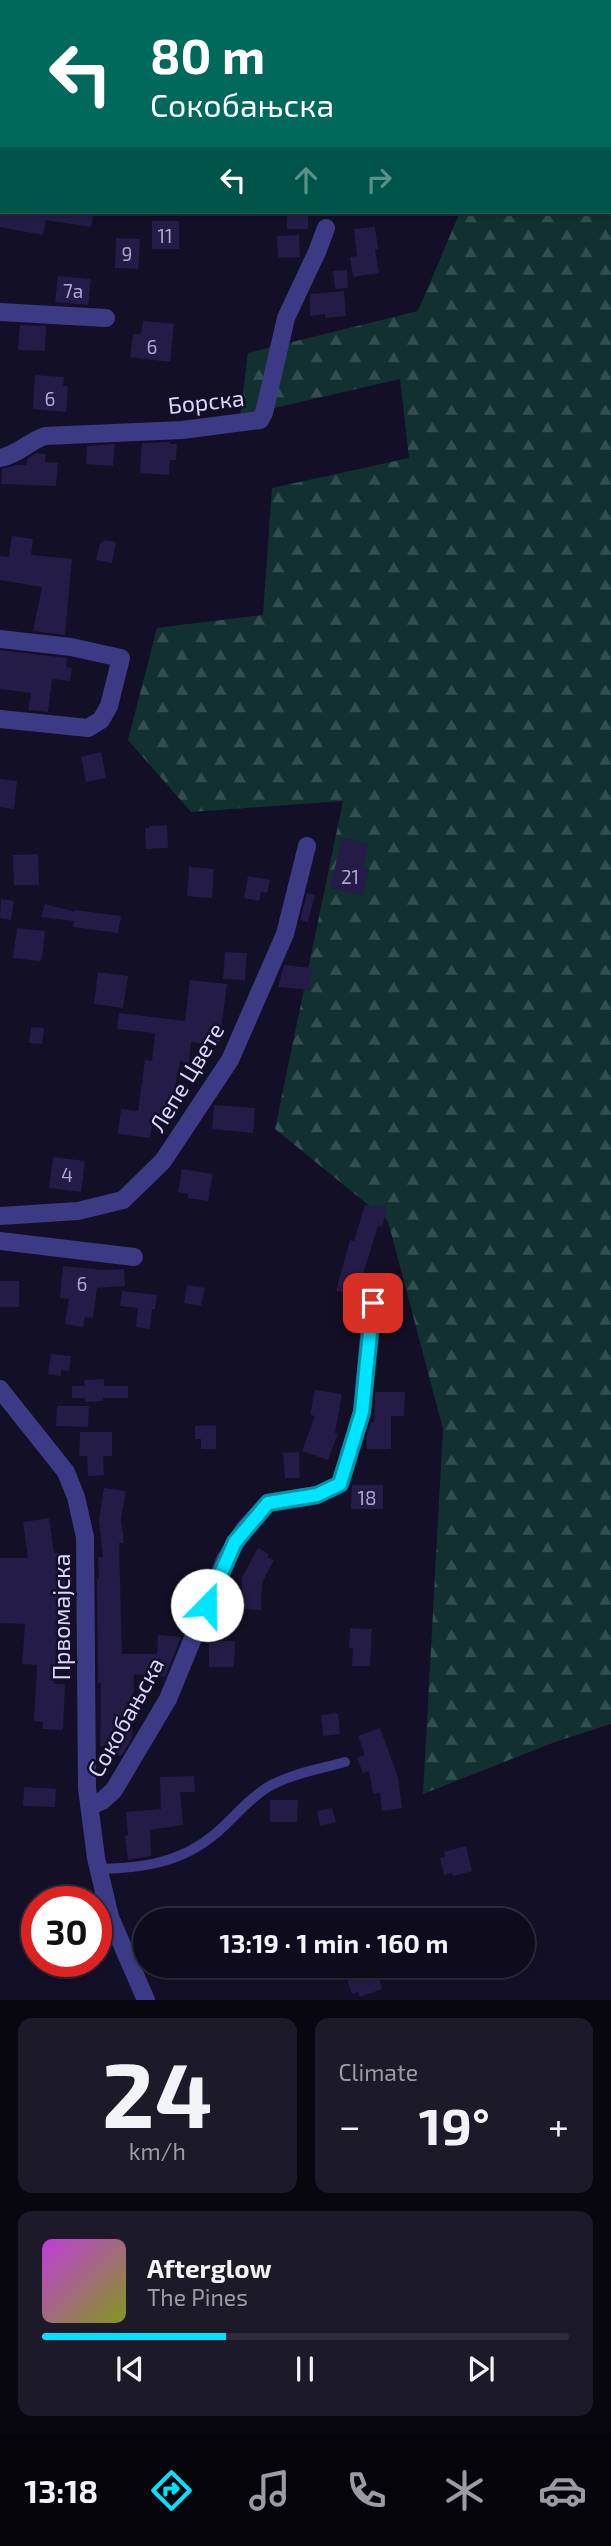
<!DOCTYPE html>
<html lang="en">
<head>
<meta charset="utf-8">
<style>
	:root { --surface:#0e0b1c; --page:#1c1929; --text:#f1f3f6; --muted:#9b9ba3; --line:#2e2b3b; --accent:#00e5ff }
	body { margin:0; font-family:"Exo 2",sans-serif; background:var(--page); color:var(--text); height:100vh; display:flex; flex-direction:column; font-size:26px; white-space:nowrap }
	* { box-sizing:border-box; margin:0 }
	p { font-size:23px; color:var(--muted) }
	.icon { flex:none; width:38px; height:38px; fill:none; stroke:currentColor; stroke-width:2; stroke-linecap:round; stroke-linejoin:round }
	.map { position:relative; height:2000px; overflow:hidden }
	.drawer { display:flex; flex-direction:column; gap:18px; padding:18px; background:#08060f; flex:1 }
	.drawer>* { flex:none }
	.hud { position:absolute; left:0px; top:0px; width:612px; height:214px; box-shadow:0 2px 5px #0004,0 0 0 2px var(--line); background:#00695c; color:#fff; overflow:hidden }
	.speed { position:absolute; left:21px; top:1886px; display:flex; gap:14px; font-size:35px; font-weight:700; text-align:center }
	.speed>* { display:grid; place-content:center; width:91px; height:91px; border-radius:50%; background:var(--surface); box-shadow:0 2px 5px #0004,0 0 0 2px var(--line); line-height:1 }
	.speed .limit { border:10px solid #d22; background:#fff; color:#111 }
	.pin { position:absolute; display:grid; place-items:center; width:60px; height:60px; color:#fff; margin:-30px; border-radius:14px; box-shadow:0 4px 10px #0006 }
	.me { position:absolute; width:77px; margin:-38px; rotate:22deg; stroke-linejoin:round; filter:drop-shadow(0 0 5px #0008) }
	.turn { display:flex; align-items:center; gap:24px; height:147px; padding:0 35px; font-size:32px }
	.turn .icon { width:91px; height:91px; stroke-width:2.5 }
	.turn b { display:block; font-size:49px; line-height:60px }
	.lanes { display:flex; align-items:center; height:66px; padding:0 35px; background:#0003; justify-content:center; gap:35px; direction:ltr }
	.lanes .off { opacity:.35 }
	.big { font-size:52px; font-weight:700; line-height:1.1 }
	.drawer .card { flex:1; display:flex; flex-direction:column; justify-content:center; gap:10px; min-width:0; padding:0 24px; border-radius:14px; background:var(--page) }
	.drawer .dial { align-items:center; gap:0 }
	.dial b { font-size:91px; line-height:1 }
	.song { display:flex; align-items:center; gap:21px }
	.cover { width:84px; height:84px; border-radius:10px; background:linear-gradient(135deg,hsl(290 70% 55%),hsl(70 70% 35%)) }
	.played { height:7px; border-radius:4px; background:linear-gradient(90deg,var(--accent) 35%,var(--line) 35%) }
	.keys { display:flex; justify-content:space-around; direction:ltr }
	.heat { display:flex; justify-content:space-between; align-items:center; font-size:38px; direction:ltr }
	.drawer .tiles { flex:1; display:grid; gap:18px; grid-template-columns:1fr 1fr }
	.card:last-child { grid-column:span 2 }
	.trip { position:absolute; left:133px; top:1908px; width:402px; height:70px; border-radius:35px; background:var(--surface); box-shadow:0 2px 5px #0004,0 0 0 2px var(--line); font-weight:700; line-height:70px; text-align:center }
	.menu { display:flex; height:112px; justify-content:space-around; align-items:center; background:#06040b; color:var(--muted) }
	.menu .icon { width:49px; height:49px }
	.menu .active { color:var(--accent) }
	.menu b { font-size:32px; color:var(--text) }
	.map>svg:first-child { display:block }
	.forest { fill:url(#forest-firs) }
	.building { fill:#241b47 }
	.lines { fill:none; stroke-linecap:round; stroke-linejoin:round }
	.lane { stroke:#3d3a85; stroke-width:10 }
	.street { stroke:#3d3a85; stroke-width:18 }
	.route-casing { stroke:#0095a6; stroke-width:18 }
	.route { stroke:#00e5ff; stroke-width:12 }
	.labels { text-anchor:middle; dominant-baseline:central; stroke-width:5; stroke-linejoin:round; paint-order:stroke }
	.number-label { font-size:19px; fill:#aca6d1 }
	.street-label { font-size:23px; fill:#d9d4ff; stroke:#130f26 }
</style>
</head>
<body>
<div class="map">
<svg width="611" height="2000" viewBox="0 0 611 2000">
	<defs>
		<pattern id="forest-firs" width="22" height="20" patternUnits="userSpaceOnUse" patternTransform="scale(1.75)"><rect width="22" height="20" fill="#12302f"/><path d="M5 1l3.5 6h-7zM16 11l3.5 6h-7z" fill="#344d4e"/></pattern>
	</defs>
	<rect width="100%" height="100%" fill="#130f26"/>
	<path class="forest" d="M611 209V1724L555 1742 423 1794 443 1429 388 1221 275 1129 343 801 191 812 128 740 157 628 263 615 272 488 409 458 400 379 240 416 248 353 418 311 460 212H611Z"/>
	<g class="building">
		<path d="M0 212H94L91 227 46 220 43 235 0 227Z"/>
		<rect x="287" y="212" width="21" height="17"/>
		<rect x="152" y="221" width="27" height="28"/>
		<path d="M375 227 378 249H375L379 273 353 277 350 257 357 256 354 229Z"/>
		<path d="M299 235 300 257 278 258 277 236Z"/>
		<path d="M116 238 140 239 138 269 115 268Z"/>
		<path d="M347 270 348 288 335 289 333 271Z"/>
		<path d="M58 276 91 279 88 305 55 302Z"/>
		<path d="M344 291 346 316 325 318V314L310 316V294Z"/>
		<path d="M143 321 174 324 170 362 130 357 133 334H141Z"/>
		<path d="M20 325 46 326 45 351 18 350Z"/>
		<path d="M35 375 64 377 63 386H68L66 412 33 409Z"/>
		<path d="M170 442V444H177L176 460H170L169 475 140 473 142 443Z"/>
		<path d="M115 444 113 466 86 464 87 446Z"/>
		<path d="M36 453 46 454 45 462 58 463 56 486 1 484 2 469 16 465H26L27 459Z"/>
		<path d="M12 536 33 539 31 555 72 559 65 635 33 631 42 587 0 580V556L9 557Z"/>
		<path d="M105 540 116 542 112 563 96 560 100 544Z"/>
		<path d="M0 650 67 658 66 667 72 668 70 681 52 679 48 712 28 710 31 693 0 689Z"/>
		<path d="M101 752 106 778 86 782 81 757Z"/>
		<path d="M0 779 17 781 14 809 0 807Z"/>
		<path d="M167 825 168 848 146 849 145 828H149V826Z"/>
		<path d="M342 838 368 843 363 868 369 869 363 896 330 888Z"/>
		<path d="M38 854 39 885H14L13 855Z"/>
		<path d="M189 867 214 869 212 898 187 896Z"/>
		<path d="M248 876 270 880 267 893 261 892 259 901 244 898Z"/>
		<path d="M307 893 315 895 308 922 300 920Z"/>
		<path d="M1 899 14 901 11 920 0 918Z"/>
		<path d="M45 904 75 912V910L121 916 118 933 73 927 74 921 41 917Z"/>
		<path d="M17 928 45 931 42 959 39 961 13 958Z"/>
		<path d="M225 952 247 953 245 980 223 979Z"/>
		<path d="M284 965 312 968 310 990 278 987Z"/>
		<path d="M98 972 128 976 123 1008 94 1004Z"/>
		<path d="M190 980 227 984 219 1046 191 1042 189 1063 180 1061 169 1118 153 1117 150 1138 118 1134 121 1109 138 1111 145 1060 152 1061 155 1033 117 1029 119 1013 185 1021Z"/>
		<path d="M31 1027 44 1028 42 1044 29 1043Z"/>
		<path d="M214 1105 255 1108 253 1133 212 1129Z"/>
		<path d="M53 1157 85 1161 81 1192 49 1188Z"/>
		<path d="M182 1169 213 1174 208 1201 188 1198V1194L178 1192Z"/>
		<path d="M375 1204 387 1208 382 1227 378 1226 361 1280 369 1281 367 1293 363 1296 336 1291 350 1240 354 1241 365 1205 374 1207Z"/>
		<path d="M63 1266 103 1270 124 1269 125 1286 97 1288 93 1318 85 1317 83 1327 65 1324 69 1299 60 1298Z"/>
		<rect x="0" y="1281" width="19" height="26"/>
		<path d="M187 1285 205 1288 201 1306 184 1303Z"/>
		<path d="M122 1291 157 1295 155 1309H152L150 1329 136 1327 138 1308 120 1306Z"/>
		<path d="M51 1354 71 1356 69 1371 61 1370V1376L48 1374Z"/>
		<path d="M104 1379V1386H128V1398H103V1401L85 1402V1398H72V1386H85L84 1380Z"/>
		<path d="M315 1390 342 1394 335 1433 338 1434 328 1460 302 1451 315 1416 310 1415Z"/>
		<path d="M375 1392H405L404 1416H391V1449H367L366 1437 371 1422H374Z"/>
		<path d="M57 1406H89L88 1427 56 1426Z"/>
		<path d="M216 1425V1449H201V1439H195V1426Z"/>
		<path d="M80 1432H112V1456H103L104 1475 88 1476 87 1456H79Z"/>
		<path d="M299 1452 300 1478H285L283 1453Z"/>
		<path d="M352 1485H383V1509H351Z"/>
		<path d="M104 1488 126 1491 121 1519 124 1543H119L122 1654H157L158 1635 181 1637 165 1677 134 1674 132 1738 122 1755H109L110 1746H100L101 1683H98L97 1578H99L98 1557H103L99 1520Z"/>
		<path d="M49 1518 54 1553H64L65 1586H60L54 1684H65L63 1730 42 1729 43 1722 34 1721 37 1665 22 1664 25 1624 0 1623V1558H28L23 1522Z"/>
		<path d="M258 1548 269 1554 267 1557 274 1560 262 1583 261 1610 241 1609 242 1577Z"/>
		<path d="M350 1628 372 1629 370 1666H352L353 1649 349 1648Z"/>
		<path d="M209 1641H235L234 1667H209Z"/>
		<path d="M338 1713 340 1734 323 1736 321 1715Z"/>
		<path d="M380 1728 398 1777 402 1808 382 1811 380 1793 373 1794 369 1771 363 1773 357 1758 365 1755 358 1736Z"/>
		<path d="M194 1776 195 1792H180L183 1825 150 1830 151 1856 128 1860 125 1836 128 1835 126 1812 161 1809 160 1777Z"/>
		<path d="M24 1787 56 1789 55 1807 23 1806Z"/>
		<path d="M270 1800H298L297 1822H270Z"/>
		<path d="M332 1808 336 1822 320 1826 317 1811Z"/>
		<path d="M466 1846 472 1871 453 1876 452 1873 444 1875 440 1858 445 1856 444 1852Z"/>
		<path d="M376 1968 382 1989 360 1997 358 1992 352 1994 347 1978Z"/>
	</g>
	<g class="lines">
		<path class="lane" d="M99 1869C142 1868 181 1863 215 1834 233 1819 247 1800 268 1787 290 1774 320 1769 345 1762"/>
		<g class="street">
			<path d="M181 0 183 2"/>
			<path d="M0 32H2"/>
			<path d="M0 184H2"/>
			<path d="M0 312 106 318"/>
			<path d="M0 458C18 455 29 441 45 436L182 430 260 420 264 413 286 318 317 252 326 228"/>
			<path d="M0 639 71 647 121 658 109 706 101 720 88 728 0 719"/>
			<path d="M0 1216 78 1211 123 1200 163 1161 230 1060 285 934 307 846"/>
			<path d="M0 1241 134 1257"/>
			<path d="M0 1389 66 1472 76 1497 85 1537 87 1788 96 1858 110 1917 146 2000"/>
			<path d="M90 1806 102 1801 114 1790 168 1699 225 1560 245 1528 268 1503 317 1495 340 1484 362 1412 372 1303"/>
		</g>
	</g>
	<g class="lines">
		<defs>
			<path id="route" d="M207 1605 235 1542 268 1503 317 1495 340 1484 362 1412 373 1303"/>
		</defs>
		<use href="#route" class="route-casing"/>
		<use href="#route" class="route"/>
	</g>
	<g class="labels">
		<g class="number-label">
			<text x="165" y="235">11</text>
			<text x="127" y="253">9</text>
			<text x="73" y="290">7a</text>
			<text x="152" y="346">6</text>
			<text x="50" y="398">6</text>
			<text x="350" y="876">21</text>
			<text x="67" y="1174">4</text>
			<text x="82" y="1283">6</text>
			<text x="367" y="1497">18</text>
		</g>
		<g class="street-label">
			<text transform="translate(206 401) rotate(-6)">Борска</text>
			<text transform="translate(186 1077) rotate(-59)">Лепе Цвете</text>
			<text transform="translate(61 1617) rotate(-90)">Првомајска</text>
			<text transform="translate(125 1717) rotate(-61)">Сокобањска</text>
		</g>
	</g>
</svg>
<div class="speed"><div class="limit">30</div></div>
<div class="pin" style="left:373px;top:1303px;background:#d93025"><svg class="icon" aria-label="arrive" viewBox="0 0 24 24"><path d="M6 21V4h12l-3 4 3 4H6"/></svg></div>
<svg class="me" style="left:207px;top:1605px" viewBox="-20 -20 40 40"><circle r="19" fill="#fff"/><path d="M0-13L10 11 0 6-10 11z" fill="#00e5ff"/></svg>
<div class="trip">13:19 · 1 min · 160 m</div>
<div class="hud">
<div class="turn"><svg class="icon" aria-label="left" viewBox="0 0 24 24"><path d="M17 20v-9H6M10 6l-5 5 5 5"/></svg><div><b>80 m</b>Сокобањска</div></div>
<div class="lanes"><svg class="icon" aria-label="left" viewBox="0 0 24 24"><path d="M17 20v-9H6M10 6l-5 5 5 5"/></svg><svg class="icon off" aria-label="ahead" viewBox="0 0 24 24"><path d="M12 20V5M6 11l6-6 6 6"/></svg><svg class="icon off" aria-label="right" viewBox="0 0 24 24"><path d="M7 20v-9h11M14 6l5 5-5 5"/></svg></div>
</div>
</div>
<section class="drawer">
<div class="tiles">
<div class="card dial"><b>24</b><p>km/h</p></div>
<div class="card"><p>Climate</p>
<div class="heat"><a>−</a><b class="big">19°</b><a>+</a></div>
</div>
<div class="card">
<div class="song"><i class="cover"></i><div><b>Afterglow</b><p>The Pines</p></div></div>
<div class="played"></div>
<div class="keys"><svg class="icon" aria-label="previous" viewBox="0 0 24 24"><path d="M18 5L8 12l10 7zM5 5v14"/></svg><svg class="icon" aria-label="pause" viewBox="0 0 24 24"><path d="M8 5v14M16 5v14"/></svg><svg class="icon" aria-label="next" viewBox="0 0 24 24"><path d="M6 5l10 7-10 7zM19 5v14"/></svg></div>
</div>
</div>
</section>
<nav class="menu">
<b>13:18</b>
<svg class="icon active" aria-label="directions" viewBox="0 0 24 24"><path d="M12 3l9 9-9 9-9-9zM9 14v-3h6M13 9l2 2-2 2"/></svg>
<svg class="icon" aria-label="music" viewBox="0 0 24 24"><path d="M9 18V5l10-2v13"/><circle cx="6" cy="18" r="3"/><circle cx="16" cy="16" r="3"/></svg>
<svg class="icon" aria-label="phone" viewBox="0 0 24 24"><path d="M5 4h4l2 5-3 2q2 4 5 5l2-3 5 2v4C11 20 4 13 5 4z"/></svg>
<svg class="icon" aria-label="climate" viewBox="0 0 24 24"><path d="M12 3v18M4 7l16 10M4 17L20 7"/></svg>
<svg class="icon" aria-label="car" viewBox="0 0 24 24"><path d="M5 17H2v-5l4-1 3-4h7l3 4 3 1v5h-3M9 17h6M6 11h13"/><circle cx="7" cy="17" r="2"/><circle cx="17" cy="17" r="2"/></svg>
</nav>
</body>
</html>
